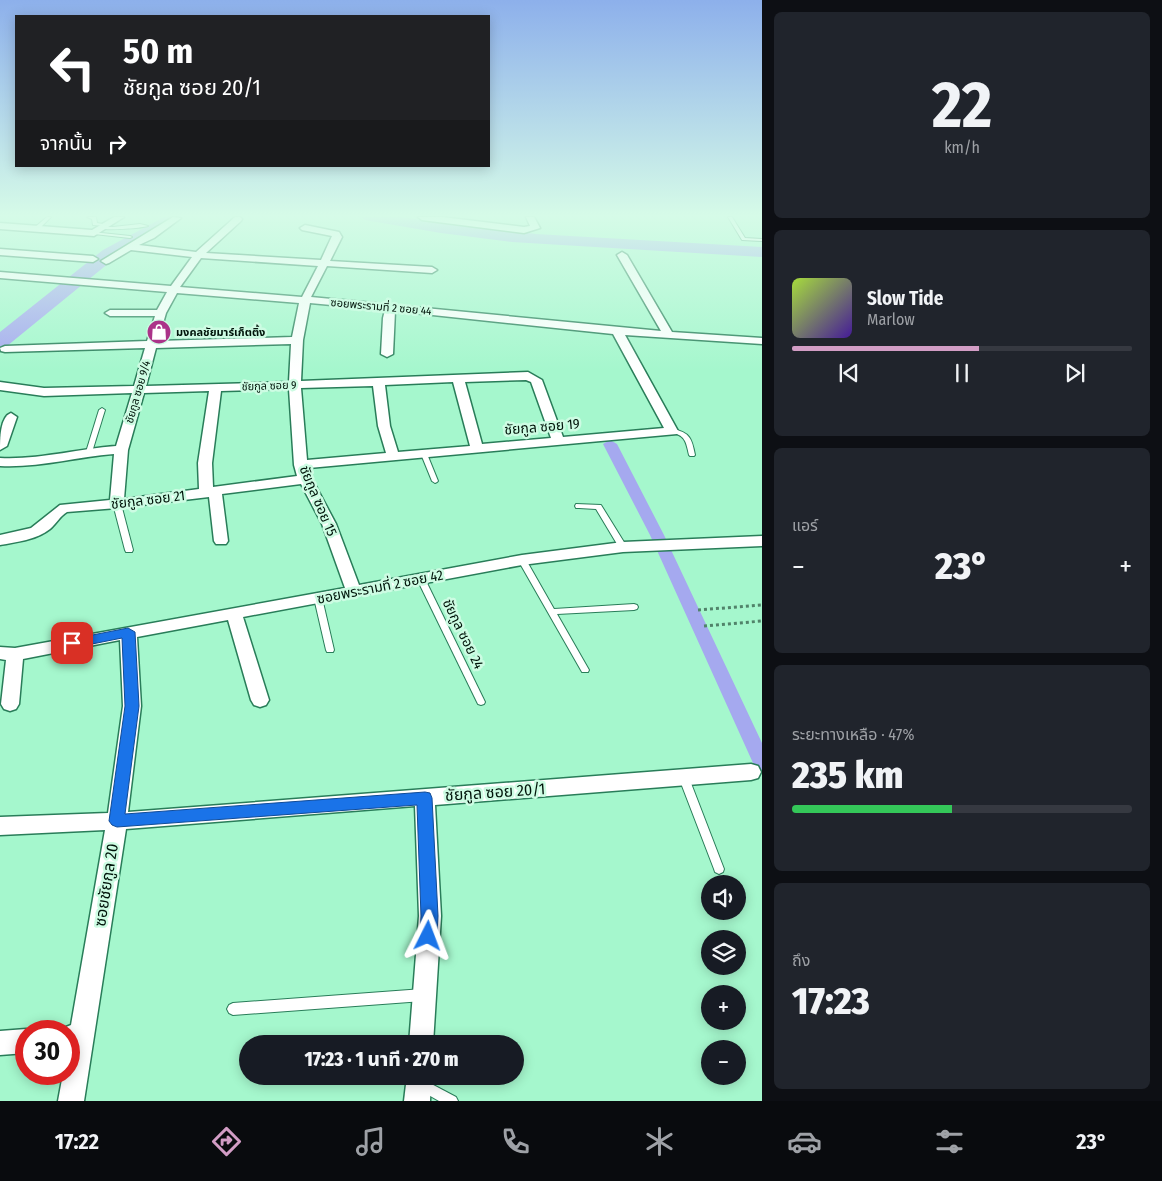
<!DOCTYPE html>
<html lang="th">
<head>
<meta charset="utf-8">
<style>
	:root { --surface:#171b24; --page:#20242c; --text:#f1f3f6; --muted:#9ea1a6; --line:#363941; --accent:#d29dc5 }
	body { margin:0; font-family:"Fira Sans Condensed","Noto Sans Thai",sans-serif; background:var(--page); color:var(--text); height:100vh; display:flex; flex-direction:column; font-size:19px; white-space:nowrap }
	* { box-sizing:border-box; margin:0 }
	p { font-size:16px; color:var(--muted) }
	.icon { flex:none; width:28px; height:28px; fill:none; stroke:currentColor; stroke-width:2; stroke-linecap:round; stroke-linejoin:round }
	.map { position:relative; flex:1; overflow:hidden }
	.side { display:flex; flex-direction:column; gap:12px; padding:12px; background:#0d0f14; width:400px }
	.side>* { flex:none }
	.hud { position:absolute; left:15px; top:15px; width:475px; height:152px; border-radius:0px; box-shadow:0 2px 12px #0003; background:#202124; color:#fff; overflow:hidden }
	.tools { position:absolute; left:701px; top:875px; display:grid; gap:10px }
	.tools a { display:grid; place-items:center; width:45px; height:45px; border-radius:50%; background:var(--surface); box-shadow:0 2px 12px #0003; font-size:25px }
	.speed { position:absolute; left:15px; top:1020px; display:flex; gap:10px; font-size:25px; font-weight:700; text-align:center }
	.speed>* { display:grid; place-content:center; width:65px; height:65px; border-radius:50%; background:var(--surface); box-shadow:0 2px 12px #0003; line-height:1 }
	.speed .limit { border:8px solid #d22; background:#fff; color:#111 }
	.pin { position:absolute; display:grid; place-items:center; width:42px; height:42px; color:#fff; margin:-21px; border-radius:10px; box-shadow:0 2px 8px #0006 }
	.me { position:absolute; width:55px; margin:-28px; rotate:3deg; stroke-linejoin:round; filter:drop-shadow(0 0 4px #0008) }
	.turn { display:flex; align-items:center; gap:18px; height:105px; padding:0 25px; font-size:22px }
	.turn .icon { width:65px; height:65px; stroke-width:2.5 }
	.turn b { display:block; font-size:35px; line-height:42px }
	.then { display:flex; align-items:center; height:48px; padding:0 25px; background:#0003; gap:10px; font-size:19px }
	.big { font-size:38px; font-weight:800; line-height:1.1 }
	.side .card { flex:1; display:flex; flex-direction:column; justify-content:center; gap:8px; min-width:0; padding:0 18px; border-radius:8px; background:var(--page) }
	.side .dial { align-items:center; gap:0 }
	.dial b { font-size:65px; line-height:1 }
	.song { display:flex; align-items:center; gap:15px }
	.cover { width:60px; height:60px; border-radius:8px; background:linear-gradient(135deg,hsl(80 70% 55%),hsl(260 70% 35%)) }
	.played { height:5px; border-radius:2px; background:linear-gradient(90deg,var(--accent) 55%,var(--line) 55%) }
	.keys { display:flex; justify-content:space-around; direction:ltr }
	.heat { display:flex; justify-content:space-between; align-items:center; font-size:28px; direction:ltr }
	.charge { height:8px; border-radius:4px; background:linear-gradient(90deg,#34c759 47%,var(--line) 0) }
	.trip { position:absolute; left:239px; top:1035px; width:285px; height:50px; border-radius:25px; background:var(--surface); box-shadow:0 2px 12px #0003; font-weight:800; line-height:50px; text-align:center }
	.tabs { display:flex; height:80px; justify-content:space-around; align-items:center; background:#090b0e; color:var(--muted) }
	.tabs .icon { width:35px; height:35px }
	.tabs .active { color:var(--accent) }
	.tabs b { font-size:22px; color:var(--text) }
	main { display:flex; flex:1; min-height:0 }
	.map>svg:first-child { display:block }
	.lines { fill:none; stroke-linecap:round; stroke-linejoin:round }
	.canal { fill:#a5a9ef; fill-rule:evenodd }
	.river { fill:#a5a9ef; fill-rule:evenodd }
	.service-casing { stroke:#297d59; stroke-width:2 }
	.minor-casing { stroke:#297d59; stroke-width:3 }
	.path { stroke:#51836a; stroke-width:3; stroke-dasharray:3 3; stroke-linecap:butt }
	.service { fill:#fff; fill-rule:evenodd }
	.minor { fill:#fff; fill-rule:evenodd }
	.route { fill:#1a73e8; stroke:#114b97 }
	.labels { text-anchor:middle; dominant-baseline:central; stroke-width:5; stroke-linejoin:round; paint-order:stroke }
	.far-street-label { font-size:11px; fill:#00140a; stroke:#cdfce3 }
	.far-poi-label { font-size:11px; font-weight:bold; fill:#00140a; stroke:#cdfce3; text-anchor:start }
	.street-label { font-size:14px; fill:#00140a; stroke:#cdfce3 }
	.near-street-label { font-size:16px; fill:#00140a; stroke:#cdfce3 }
</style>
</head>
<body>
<main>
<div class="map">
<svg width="762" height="1101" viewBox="0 0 762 1101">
	<rect width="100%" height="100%" fill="#a5f7cd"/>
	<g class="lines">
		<path class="canal" d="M610 440 617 444 664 535 762 743V771L755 768 753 763 650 535 603 444Z"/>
		<g class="river">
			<path d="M164 217H183L180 220 115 258 7 346 0 348V332L103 250Z"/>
			<path d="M362 217H397L536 234 762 247V257L512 242 441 233 365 220Z"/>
		</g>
		<defs>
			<g id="service">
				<path d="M47 217H51L38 230H34V228Z"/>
				<path d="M87 217H96L97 223 109 225 107 226 93 225 92 219Z"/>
				<path d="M728 217H732L745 238 762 239V241L742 240Z"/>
				<path d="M140 224 148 226C142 228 106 231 100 228L102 227H113Z"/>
				<path d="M92 232 130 236 132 237 130 238 94 234H92Z"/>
				<path d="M102 408 105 410 92 452 89 454 87 453 86 452 99 410Z"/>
				<path d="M672 429C690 432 692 439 695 455L694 456H690L689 455C686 441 685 435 670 432L669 431Z"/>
				<path d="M424 452 427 454 438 481 437 482 435 483 432 481 421 454Z"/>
				<path d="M115 502H117L121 504 133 550 132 552H126L125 550 113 504Z"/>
				<path d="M576 504 601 505 627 547 626 549H620L596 509 579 508H576L575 506Z"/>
				<path d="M519 558H525L554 609 634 604 637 605 638 607 637 609 634 610 557 614 589 670 588 672H582L518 560Z"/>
				<path d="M421 576 425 579 485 702 484 704 481 705 478 704 477 702 417 579Z"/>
				<path d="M318 595 322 598 334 650 333 652H327L326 650 314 598Z"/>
				<path d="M684 774 687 775 689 778 724 869 723 872 719 874 715 872 714 869 679 778 681 775Z"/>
				<path d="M423 989 427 991 429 995 427 999 423 1001 233 1015 229 1013 227 1009 229 1005 233 1003Z"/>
				<path d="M422 1079 456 1097 458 1101H439L418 1089 416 1085 418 1081Z"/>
			</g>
			<g id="minor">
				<path d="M114 217H124L94 236 0 229V223L92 230Z"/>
				<path d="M173 217 181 218 154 238 139 245 196 252 235 217H240L242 219 241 221 206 253 321 260 332 236 302 230 300 228 305 225 339 232 342 237 330 261 432 267 437 270 432 273 327 266 311 297 661 331 617 255 622 252 627 255 672 332 762 338V344L625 335 678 431 677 434 309 468 312 479 336 524 359 585 522 555 623 542 762 536V546L623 552 522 565 243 617 269 700 266 705 260 707 254 705 251 700 228 620 137 637 141 706 128 812 751 764 758 766 761 772 758 778 751 780 435 805 441 916 433 1044H409L419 916 415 806 126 829 84 1101H58L63 1074H69V1031H59L61 1029 71 1025 105 830 0 835V817L108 813 123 706 120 640 23 659 19 704 16 709 10 711 4 709 1 704 6 660 0 659V647L15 648 345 588 322 524 301 484 222 494 228 541 226 544H216L214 541 209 497 117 508 67 512C60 516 56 524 50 529 36 540 17 542 0 545V535L31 528 60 505 110 500 114 454C76 457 38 468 0 466V458C38 460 77 449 116 446L132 393 44 396 0 390V382L44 388 134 386 145 348 5 352 1 351 0 348 5 346 147 341 155 316H110L105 313 110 310H157L167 292 0 278V272L171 286 192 257 131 250 109 263 106 264 101 261ZM201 258 318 266 302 297 180 287ZM177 293 299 303 292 337 158 341 166 313ZM310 303 385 310 383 318 381 354 387 357 393 354 395 311 613 334 664 428 563 437 542 380 528 372 301 381 303 340ZM291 344 289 382 146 386 156 348ZM526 380 531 382 551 438 482 444 465 382ZM453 382 470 446 398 452 390 426 385 385ZM373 386 378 426 386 453 307 460 301 388ZM289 389 294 465 297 476 213 487 212 463 221 391ZM209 391 198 463 199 489 124 499 128 450 144 393Z"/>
				<path d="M418 217H442L524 227 530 226 526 217H534L540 228 524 233 422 220Z"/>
				<path d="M0 249 93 256 98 259 93 262 0 255Z"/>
				<path d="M11 413 17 417 7 446 0 450C0 439 0 417 11 413Z"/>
				<path d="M26 1029 31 1031H26V1053L0 1055V1031Z"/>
				<path d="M407 1076H431L430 1101H404Z"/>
			</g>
		</defs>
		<use href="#service" class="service-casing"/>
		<use href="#minor" class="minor-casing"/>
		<g class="path">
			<path d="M698 610 762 605"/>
			<path d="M704 626 762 621"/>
		</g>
		<use href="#service" class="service"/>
		<use href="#minor" class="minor"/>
	</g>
	<linearGradient id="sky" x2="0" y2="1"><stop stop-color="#8db0eb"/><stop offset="0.58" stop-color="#d6fbe8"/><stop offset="1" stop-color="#d6fbe8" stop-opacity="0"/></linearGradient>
	<rect width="762" height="371" fill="url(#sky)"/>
	<path class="route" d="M128 628 135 632 139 706 125 814 425 792 430 793 432 798 438 916 437 936 434 941 428 944 422 941 420 936 421 916 417 805 117 827 112 825 109 821 125 706 122 638 72 648 67 646 66 643 67 640 72 639Z"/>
	<defs>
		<symbol id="shop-disc" viewBox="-11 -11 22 22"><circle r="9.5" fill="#ab3389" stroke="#cdfce3"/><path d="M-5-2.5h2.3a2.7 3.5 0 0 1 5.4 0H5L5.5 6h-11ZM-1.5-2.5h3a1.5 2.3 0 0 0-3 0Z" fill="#fff"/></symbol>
	</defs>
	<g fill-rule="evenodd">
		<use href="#shop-disc" x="145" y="318" width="28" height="28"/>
	</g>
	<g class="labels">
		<g class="far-street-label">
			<text transform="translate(381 307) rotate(5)">ซอยพระรามที่ 2 ซอย 44</text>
			<text transform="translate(269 386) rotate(-2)">ชัยกูล ซอย 9</text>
			<text transform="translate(138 392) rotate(-74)">ชัยกูล ซอย 9/4</text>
		</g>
		<g class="far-poi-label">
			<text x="176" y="332">มงคลชัยมาร์เก็ตติ้ง</text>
		</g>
		<g class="street-label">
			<text transform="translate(542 427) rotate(-5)">ชัยกูล ซอย 19</text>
			<text transform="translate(148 500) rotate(-7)">ชัยกูล ซอย 21</text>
			<text transform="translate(318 501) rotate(67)">ชัยกูล ซอย 15</text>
			<text transform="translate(380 587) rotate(-11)">ซอยพระรามที่ 2 ซอย 42</text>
			<text transform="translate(463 634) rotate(64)">ชัยกูล ซอย 24</text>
		</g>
		<g class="near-street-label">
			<text transform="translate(495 792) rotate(-4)">ชัยกูล ซอย 20/1</text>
			<text transform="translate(106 885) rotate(-81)">ซอยชัยกูล 20</text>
		</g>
	</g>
</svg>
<div class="tools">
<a><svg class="icon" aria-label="sound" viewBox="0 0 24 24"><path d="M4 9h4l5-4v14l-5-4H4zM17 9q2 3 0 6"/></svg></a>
<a><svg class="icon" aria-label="layers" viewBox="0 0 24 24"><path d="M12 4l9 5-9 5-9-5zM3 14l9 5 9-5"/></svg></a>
<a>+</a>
<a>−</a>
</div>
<div class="speed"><div class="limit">30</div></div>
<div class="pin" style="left:72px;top:643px;background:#d93025"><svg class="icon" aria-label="arrive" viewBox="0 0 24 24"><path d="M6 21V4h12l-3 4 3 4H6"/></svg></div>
<svg class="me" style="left:428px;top:936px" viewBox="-20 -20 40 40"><path d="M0-17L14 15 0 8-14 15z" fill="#1a73e8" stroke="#fff" stroke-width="4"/></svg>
<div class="trip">17:23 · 1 นาที · 270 m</div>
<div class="hud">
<div class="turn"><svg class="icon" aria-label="left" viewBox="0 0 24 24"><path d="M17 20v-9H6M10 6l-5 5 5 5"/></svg><div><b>50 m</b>ชัยกูล ซอย 20/1</div></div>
<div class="then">จากนั้น<svg class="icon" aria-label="right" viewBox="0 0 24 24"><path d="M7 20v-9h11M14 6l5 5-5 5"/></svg></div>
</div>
</div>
<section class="side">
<div class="card dial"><b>22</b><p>km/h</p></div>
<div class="card">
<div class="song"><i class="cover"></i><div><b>Slow Tide</b><p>Marlow</p></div></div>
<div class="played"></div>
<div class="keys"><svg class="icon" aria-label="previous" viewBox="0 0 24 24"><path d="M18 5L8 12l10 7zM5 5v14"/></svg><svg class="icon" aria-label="pause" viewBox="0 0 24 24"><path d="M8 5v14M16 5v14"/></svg><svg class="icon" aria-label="next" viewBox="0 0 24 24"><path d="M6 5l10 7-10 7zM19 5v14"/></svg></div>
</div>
<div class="card"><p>แอร์</p>
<div class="heat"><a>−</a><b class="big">23°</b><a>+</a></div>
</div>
<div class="card"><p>ระยะทางเหลือ · 47%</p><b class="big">235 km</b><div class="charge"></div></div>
<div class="card"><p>ถึง</p><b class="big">17:23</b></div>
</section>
</main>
<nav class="tabs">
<b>17:22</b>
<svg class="icon active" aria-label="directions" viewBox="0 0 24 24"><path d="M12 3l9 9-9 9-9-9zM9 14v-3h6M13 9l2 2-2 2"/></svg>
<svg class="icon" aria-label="music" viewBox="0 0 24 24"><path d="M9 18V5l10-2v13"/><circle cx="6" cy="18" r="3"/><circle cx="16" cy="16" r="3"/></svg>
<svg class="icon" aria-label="phone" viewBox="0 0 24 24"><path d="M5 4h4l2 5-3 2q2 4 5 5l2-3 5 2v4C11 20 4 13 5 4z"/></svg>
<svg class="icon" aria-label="climate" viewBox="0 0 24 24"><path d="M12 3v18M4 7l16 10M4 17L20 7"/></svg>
<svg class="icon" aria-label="car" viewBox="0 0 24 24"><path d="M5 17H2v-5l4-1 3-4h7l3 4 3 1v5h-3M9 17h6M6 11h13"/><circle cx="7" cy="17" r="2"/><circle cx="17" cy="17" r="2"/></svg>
<svg class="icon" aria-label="filters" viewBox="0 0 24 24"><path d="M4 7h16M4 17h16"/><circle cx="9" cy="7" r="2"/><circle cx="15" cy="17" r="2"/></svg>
<b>23°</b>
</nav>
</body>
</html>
